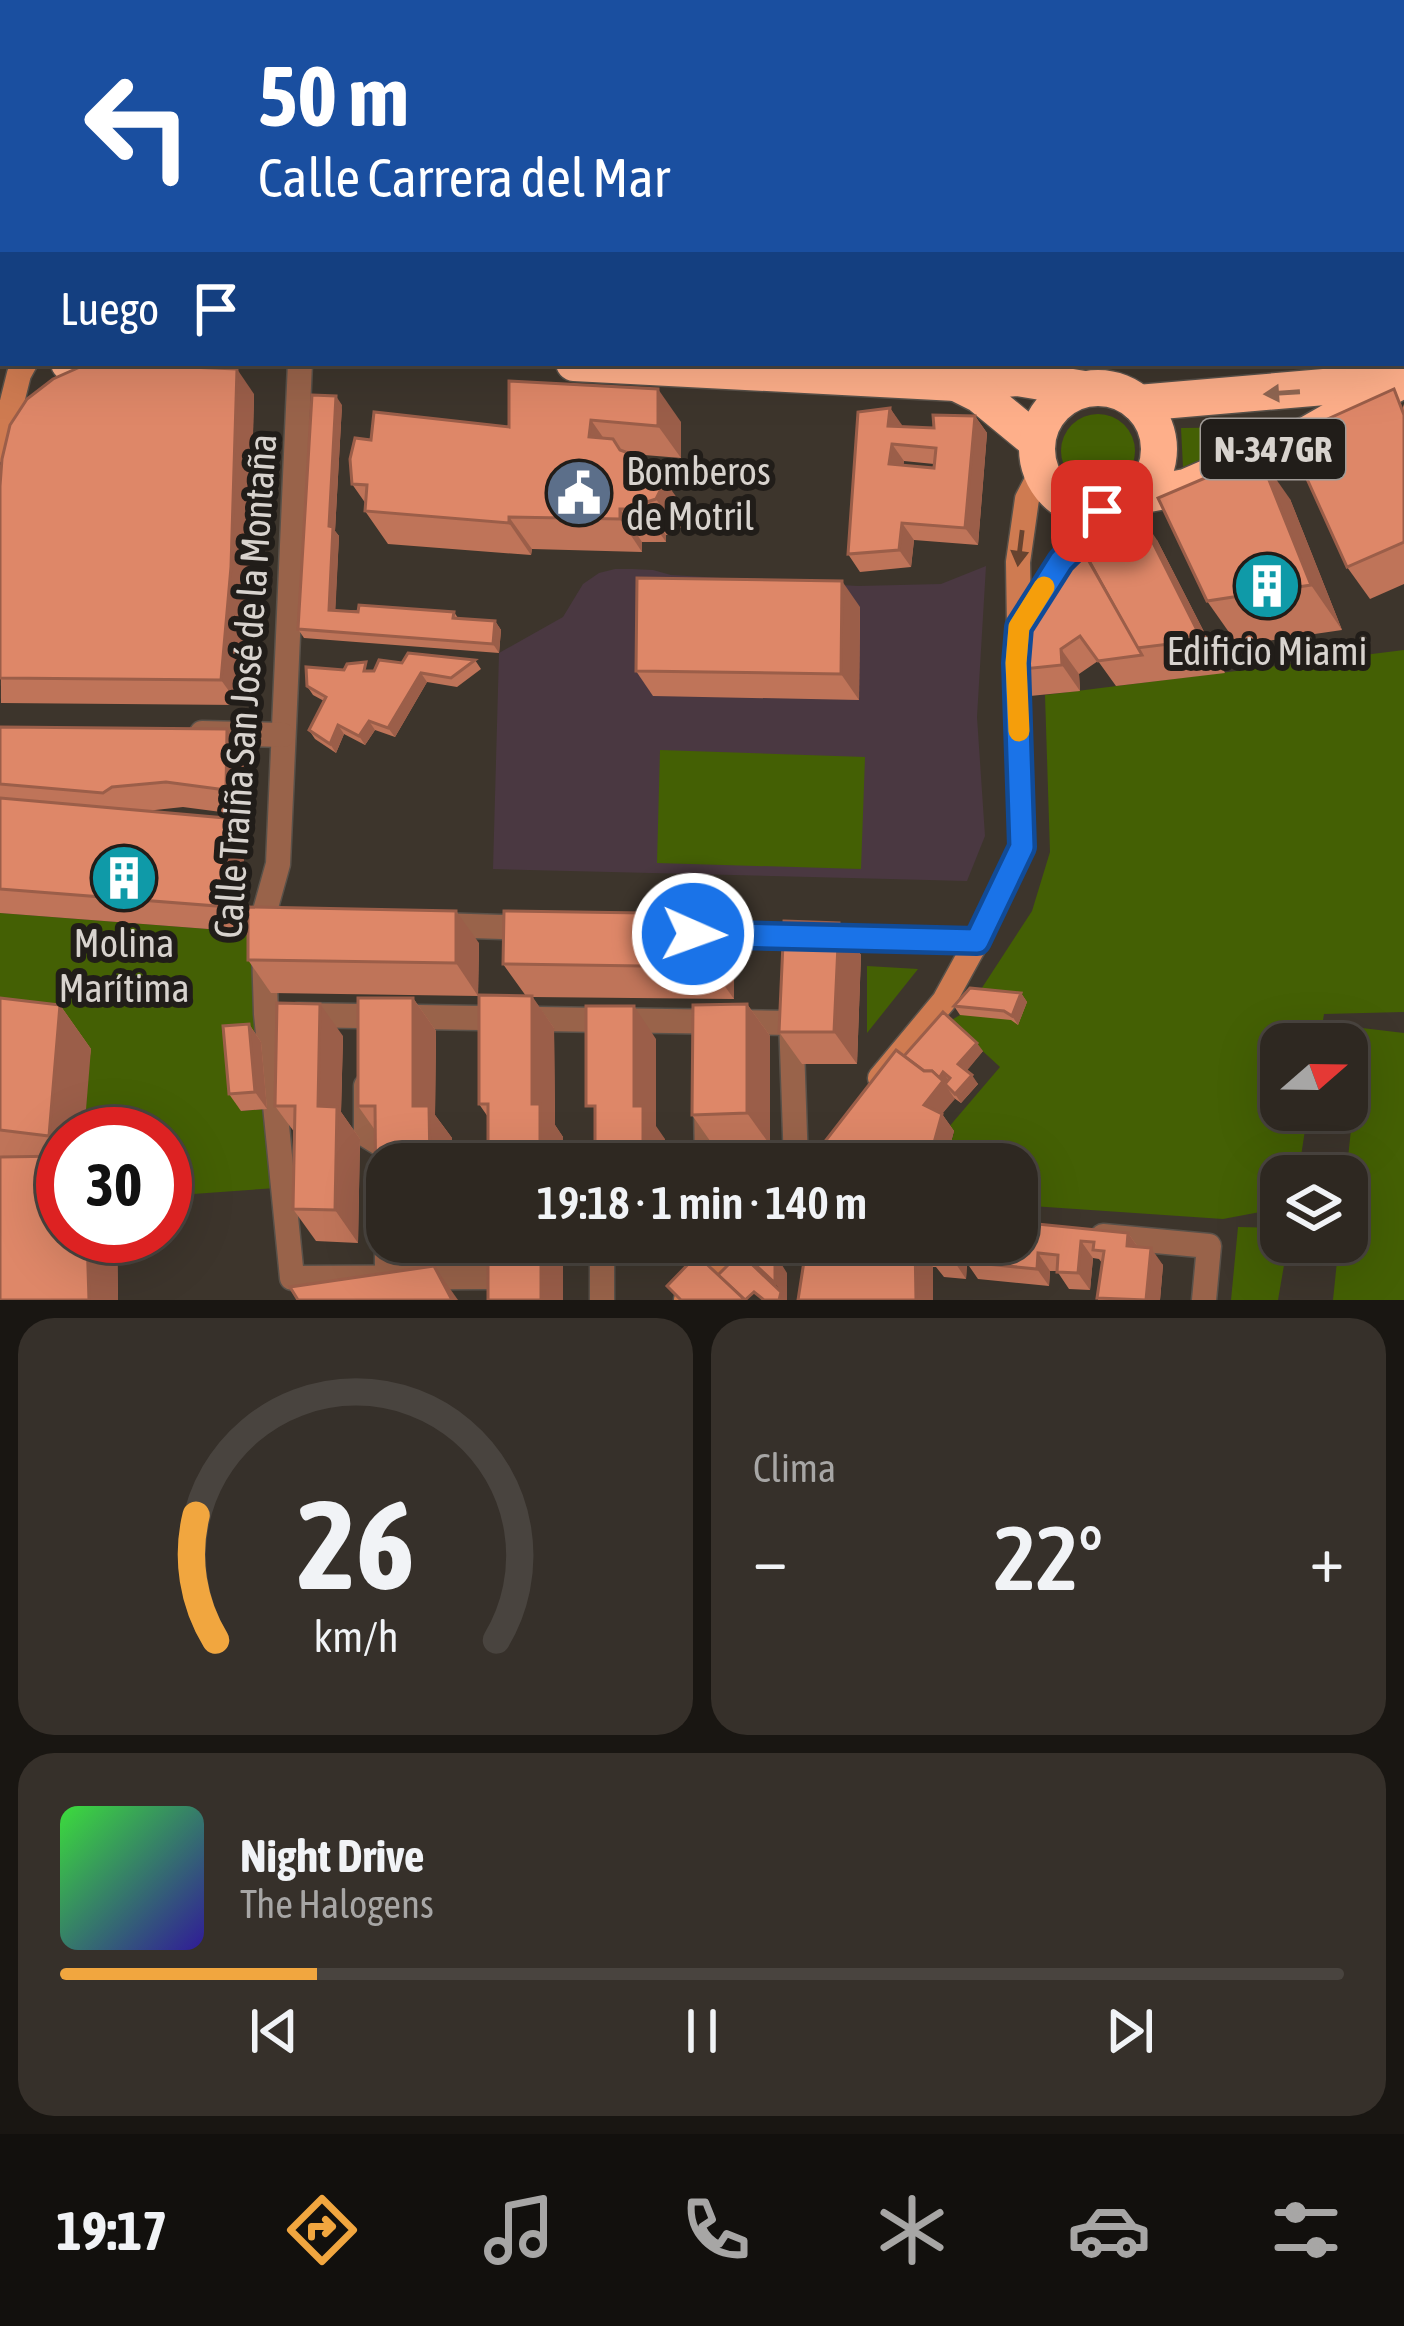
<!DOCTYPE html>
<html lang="es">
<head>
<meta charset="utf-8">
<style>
	:root { --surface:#2e2821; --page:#36302a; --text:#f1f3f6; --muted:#a7a6a5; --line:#49443f; --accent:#f1a63f }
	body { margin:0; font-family:"Asap Condensed",sans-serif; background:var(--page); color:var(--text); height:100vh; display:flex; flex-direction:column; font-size:45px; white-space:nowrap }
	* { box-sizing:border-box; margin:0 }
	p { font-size:39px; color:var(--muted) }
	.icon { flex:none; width:66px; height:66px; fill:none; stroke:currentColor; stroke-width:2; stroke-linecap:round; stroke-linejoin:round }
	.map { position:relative; height:1300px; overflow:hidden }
	.sheet { display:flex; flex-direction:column; gap:18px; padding:18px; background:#191612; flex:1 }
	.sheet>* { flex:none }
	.guide { position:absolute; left:0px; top:0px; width:1404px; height:366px; box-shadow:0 12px 48px #0002,0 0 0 3px var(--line); background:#1a4fa0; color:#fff; overflow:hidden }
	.needle { width:78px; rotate:70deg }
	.controls { position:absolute; left:1260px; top:1023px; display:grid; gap:24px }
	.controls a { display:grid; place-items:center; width:108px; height:108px; border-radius:24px; background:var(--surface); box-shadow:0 12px 48px #0002,0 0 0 3px var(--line); font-size:60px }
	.speed { position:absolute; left:36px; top:1107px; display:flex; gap:24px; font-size:60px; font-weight:700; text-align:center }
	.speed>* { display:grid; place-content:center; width:156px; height:156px; border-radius:50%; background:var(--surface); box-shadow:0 12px 48px #0002,0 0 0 3px var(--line); line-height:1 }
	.speed .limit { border:18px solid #d22; background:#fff; color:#111 }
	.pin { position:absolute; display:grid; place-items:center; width:102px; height:102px; color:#fff; margin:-51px; border-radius:24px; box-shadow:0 6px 18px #0006 }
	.me { position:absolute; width:132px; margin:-66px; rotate:92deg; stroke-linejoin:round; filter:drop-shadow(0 0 9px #0008) }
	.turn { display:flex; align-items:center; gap:42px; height:252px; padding:0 60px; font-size:54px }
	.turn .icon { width:156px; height:156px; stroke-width:2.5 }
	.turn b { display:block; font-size:84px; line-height:102px }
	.then { display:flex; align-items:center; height:114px; padding:0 60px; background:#0003; gap:24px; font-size:45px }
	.big { font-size:90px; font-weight:600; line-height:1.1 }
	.sheet .card { flex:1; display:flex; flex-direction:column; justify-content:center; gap:18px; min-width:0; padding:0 42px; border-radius:36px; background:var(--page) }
	.sheet .dial { align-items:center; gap:0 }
	.dial svg { height:312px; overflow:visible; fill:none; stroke:var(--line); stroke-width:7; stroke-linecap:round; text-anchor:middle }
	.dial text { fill:var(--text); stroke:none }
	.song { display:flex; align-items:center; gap:36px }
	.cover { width:144px; height:144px; border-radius:18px; background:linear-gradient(135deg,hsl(120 70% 55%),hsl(250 70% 35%)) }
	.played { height:12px; border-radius:6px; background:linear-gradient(90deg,var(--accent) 20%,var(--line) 20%) }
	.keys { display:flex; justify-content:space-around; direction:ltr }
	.heat { display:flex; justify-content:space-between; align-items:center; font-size:66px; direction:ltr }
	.sheet .tiles { flex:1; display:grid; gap:18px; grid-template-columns:1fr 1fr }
	.card:last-child { grid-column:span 2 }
	.trip { position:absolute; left:366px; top:1143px; width:672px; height:120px; border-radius:36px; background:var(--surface); box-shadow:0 12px 48px #0002,0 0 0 3px var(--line); font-weight:600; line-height:120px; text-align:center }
	.dock { display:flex; height:192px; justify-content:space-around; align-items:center; background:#12100d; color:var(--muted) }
	.dock .icon { width:84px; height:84px }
	.dock .selected { color:var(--accent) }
	.dock b { font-size:54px; color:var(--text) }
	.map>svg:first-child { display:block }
	.education { fill:#4a3841 }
	.green { fill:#446004 }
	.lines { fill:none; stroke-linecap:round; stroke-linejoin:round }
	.street-casing { stroke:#595149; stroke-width:27 }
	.secondary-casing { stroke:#595149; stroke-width:27 }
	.highway-casing { stroke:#595149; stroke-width:39 }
	.street { stroke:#99634a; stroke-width:24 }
	.secondary { stroke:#cf7b51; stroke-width:24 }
	.highway { stroke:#feaf8a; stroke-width:36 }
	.wall { fill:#bf7459; fill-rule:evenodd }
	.shaded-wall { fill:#9b5e49 }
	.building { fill:#de8768; stroke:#9b5e49; stroke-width:3; fill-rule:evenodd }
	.oneway { fill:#906652 }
	.oneway2 { fill:#67432f }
	.route-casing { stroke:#114b97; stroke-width:30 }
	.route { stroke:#1a73e8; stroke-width:21 }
	.slow { stroke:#f59e0b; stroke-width:21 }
	.labels { text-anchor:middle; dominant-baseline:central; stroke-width:12; stroke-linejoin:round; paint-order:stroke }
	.shield { fill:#211d19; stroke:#a19c98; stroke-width:3 }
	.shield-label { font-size:36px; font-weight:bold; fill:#d8d3ce }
	.poi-label { font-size:39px; fill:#d8d3ce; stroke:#211d19 }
	.street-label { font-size:39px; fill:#d8d3ce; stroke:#211d19 }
</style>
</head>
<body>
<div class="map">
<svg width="1404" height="1300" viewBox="0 0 1404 1300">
	<rect width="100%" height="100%" fill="#3d352c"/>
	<path class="education" d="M986 566 977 717 985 836 967 881 493 869 499 653 563 617 583 584 599 573 615 569H633L653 570 671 575 858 586 941 584Z"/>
	<g class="green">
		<circle cx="1098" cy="451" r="37"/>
		<path d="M1282 427 1183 467 1181 428Z"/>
		<path d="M1404 650V1012L1324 1014 1319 1044H1281V1110H1308L1298 1176H1281V1208L1223 1219 1017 1205V1164H945L954 1132 948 1128 1000 1067 950 1021 960 1015 976 997 1032 911 1050 852 1045 695Z"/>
		<path d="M660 750 865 757 861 869 657 863Z"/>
		<path d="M0 913 247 932 261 1042 241 1111 267 1109 276 1188 165 1196V1134H84L90 1049 0 1038Z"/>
		<path d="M867 966 918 969 867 1033Z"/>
		<path d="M1362 1028 1404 1033V1300H1333L1339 1242H1347L1346 1176Z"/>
		<path d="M1238 1227 1281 1228V1242H1288L1278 1300H1231Z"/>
	</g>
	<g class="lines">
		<defs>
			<g id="street">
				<path d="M300 363 278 864 263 918 266 1014 292 1278 494 1277"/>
				<path d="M202 733 283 735"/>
				<path d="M439 925 536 928"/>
				<path d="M697 934 977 941"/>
				<path d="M298 1015 791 1023"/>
				<path d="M791 1018 796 1164"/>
				<path d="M366 1086V1135L387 1148V1164"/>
				<path d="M706 1103 707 1164"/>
				<path d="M1103 1236 1209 1246 1204 1300"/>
				<path d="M387 1242V1278"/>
				<path d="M602 1242V1300"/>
				<path d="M707 1242V1278"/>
			</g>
			<g id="secondary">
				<path d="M0 450 19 374 25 363"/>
				<path d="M1021 625 1061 561 1083 539 1102 511"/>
				<path d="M880 1078 944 1001 977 941 1022 847 1016 663 1019 627 1018 562 1027 499 1041 472"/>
				<path d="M686 1300 741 1242"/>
			</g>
			<g id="highway">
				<path d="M126 3 127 0"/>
				<path d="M69 363C91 376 110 374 132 363"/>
				<path d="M574 363 956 383 1017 378 1084 389"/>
				<path d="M956 383 980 395 1037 442"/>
				<circle cx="1098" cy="449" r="61"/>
				<path d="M1138 403 1383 382"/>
				<path d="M1138 496 1186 487 1308 434 1404 379"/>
			</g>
		</defs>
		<use href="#street" class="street-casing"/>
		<use href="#secondary" class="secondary-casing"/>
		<use href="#highway" class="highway-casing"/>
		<use href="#street" class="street"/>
		<use href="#secondary" class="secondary"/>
		<use href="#highway" class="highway"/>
	</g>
	<g class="wall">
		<path d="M169 0H226L227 3 170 2Z"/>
		<path d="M509 381 681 422V458L632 454 685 509 686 517 678 532 666 535V542H642V552L532 549 531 555 388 544 365 511 366 504 352 484 371 440 509 427Z"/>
		<path d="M254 394 249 592 239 705 1 703 0 486Z"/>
		<path d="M1404 404V584L1370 599 1347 567Z"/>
		<path d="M342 405 335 531 339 536 335 610 454 612 458 618 495 621 501 630 499 653 304 638 298 629Z"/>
		<path d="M890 408 902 427 934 428 975 416 987 433 978 545 914 540 911 567 860 572 848 554ZM904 461 934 464V468L903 466Z"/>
		<path d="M1290 499 1342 630 1238 645 1207 601Z"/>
		<path d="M1157 540 1225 673 1116 686 1098 661 1079 674 1080 691 1030 696 1013 670Z"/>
		<path d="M860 607 859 700 653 696 636 671Z"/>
		<path d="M475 660 481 669 457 687 427 682 395 737 375 730 365 745 344 734 336 753 315 739 309 730 324 701 313 695 307 686 344 670 372 671 402 663Z"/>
		<path d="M0 727 227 729 245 754 244 815 183 807 146 811 225 818 243 843 247 932 0 913Z"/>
		<path d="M839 923 861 955 857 1064H802L779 1032Z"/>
		<path d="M479 943 478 996 271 993 248 960Z"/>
		<path d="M734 947V999L532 997 554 1028 555 1125 563 1137V1164H488V1117L479 1104 526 996 503 964Z"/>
		<path d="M1021 993 1027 1002 1018 1025 1011 1020 960 1015 954 1006Z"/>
		<path d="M0 998 60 1005 91 1049 63 1236H117L118 1300H0Z"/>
		<path d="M413 998 436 1031 435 1115 452 1138 387 1164V1226L376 1210 375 1130 358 1106Z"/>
		<path d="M747 1004 770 1036V1145L715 1148 692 1115Z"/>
		<path d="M249 1024 261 1042 267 1109 241 1111 229 1094Z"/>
		<path d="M343 1036 341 1112 360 1139 358 1243 316 1241 293 1209 295 1133 275 1106Z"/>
		<path d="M983 1051 966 1071 978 1084 961 1103 954 1098 942 1114 954 1131 945 1164H824L816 1153 904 1056Z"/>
		<path d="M1128 1233 1138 1247 1163 1265 1160 1300H1098L1102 1263 1099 1259 1093 1258 1090 1290 1069 1289 1057 1271H1050L1049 1286 978 1279 967 1263 966 1279 944 1277 936 1267H933V1300H798L807 1242Z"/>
	</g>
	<g class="shaded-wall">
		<path d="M237 369 254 394 249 592 239 705 221 680Z"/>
		<path d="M658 389 681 422V458L658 426Z"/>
		<path d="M336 396 342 405 335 531 339 536 335 619 329 610V526Z"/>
		<path d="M890 408 902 425 900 443 888 426Z"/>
		<path d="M975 416 987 433 978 545 965 528Z"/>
		<path d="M591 420 614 453 589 437Z"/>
		<path d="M892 444 904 461 901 482 889 464Z"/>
		<path d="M1259 455 1290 499 1342 630 1311 585Z"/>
		<path d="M662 477 685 509 686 517 678 532 656 499Z"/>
		<path d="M644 503 666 535V542L643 509Z"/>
		<path d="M1135 507 1157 540 1225 673 1202 640Z"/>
		<path d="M620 509 642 542V552L620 519Z"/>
		<path d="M509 517 532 549 531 555 509 523Z"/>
		<path d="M902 523 914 540 911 567 899 550Z"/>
		<path d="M842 581 860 607 859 700 841 674Z"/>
		<path d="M495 621 501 630 499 653 493 644Z"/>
		<path d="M1061 649 1079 674 1080 691 1062 665Z"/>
		<path d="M421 673 427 682 395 737 388 728Z"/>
		<path d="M369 721 375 730 365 745 359 736Z"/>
		<path d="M338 725 344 734 336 753 330 744Z"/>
		<path d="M227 729 245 754 244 815 226 790Z"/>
		<path d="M225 818 243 843 247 932 230 907Z"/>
		<path d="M456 911 479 943 478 996 456 963Z"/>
		<path d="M712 914 734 947V999L711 967Z"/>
		<path d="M839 923 861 955 857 1064 834 1032Z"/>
		<path d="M1021 993 1027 1002 1018 1025 1012 1016Z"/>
		<path d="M532 996 554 1028 555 1125 563 1137V1164H540L532 1104Z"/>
		<path d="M413 998 436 1031 435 1115 452 1138V1164H430L413 1106Z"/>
		<path d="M320 1004 343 1036 341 1112 360 1139 358 1243 335 1210 318 1106Z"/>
		<path d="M747 1004 770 1036V1145L747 1113Z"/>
		<path d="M60 1005 91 1049 84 1134H63V1156L49 1136Z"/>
		<path d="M634 1006 656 1039V1126L665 1139V1164H643L634 1106Z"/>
		<path d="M249 1024 261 1042 267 1109 255 1092Z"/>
		<path d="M977 1043 983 1051 965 1073 958 1064Z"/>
		<path d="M943 1072 949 1081 946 1086 955 1099 942 1114 954 1131 945 1164H941L932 1150 924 1105Z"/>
		<path d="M972 1075 978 1084 961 1103 955 1094Z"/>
		<path d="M908 1147 920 1164H902Z"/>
		<path d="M1128 1233 1140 1250 1127 1246Z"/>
		<path d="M87 1236H117L118 1300H89Z"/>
		<path d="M1081 1241 1093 1258 1090 1290 1078 1273Z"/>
		<rect x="541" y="1242" width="22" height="58"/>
		<path d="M774 1242H792L790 1253 782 1265 787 1273V1300H779L781 1292 775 1283 768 1250Z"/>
		<path d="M915 1242H934L932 1250H921L933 1267V1300H916Z"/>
		<path d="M954 1245 967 1262 966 1279 954 1261Z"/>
		<path d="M1151 1248 1163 1265 1160 1300H1146Z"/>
		<path d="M1038 1253 1050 1271 1049 1286 1037 1269Z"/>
		<path d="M434 1266 458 1300H452Z"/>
	</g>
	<g class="building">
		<path d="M3 167V199L0 198Z"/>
		<path d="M89 363 237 369 231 567 221 680 0 678V486L2 459 10 425 27 399 53 379Z"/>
		<path d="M509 381 658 389V426L591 420 589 437 613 439 620 450 647 460 662 477 663 485 656 499 644 503 643 509H620V519L509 517V523L365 511 367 485 352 484 350 459 355 438 371 440 374 412 509 427Z"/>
		<path d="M1394 389 1404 415V542L1347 567 1288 437Z"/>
		<path d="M312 395 336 396 329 526 333 527 329 610 358 612 359 605 454 612 453 618 495 621 493 644 298 629Z"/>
		<path d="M890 408 888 426 934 428 933 415 975 416 965 528 902 523 899 550 848 554 858 412ZM892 444 936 448 934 468 889 464Z"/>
		<path d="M1259 455 1311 585 1207 601 1158 498Z"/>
		<path d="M1135 507 1202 640 1137 648 1082 548Z"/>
		<path d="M1086 556 1142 655 1098 661 1080 636 1061 649 1062 665 1013 670 1010 635 1025 610 1057 579Z"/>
		<path d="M637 578 842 581 841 674 636 671Z"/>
		<path d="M408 653 475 660 451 678 421 673 388 728 369 721 359 736 338 725 330 744 309 730 326 697 307 686 306 667 344 670 347 664 366 662 364 671H374L379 660 402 663Z"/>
		<path d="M0 727 227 729 226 790 166 782 112 787 103 793 0 784Z"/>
		<path d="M0 798 225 818 230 907 0 889Z"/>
		<path d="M248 907 456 911V963L248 960Z"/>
		<path d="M504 911 712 914 711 967 503 964Z"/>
		<path d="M784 921 839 923 834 1032H779Z"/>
		<path d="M970 988 1021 993 1012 1016 1004 1011 954 1006Z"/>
		<path d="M479 995 532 996V1104H540V1164H488V1104H479Z"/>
		<path d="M0 998 60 1005 49 1136 0 1130Z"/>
		<path d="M358 998H413V1106H429L430 1164H387V1210H376L375 1106H358Z"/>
		<path d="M277 1003 320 1004 318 1106 337 1107 335 1210 293 1209 295 1106H275Z"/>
		<path d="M747 1004V1113L692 1115 693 1005Z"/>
		<path d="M586 1006H634V1106H643V1164H595V1106H586Z"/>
		<path d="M943 1012 977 1043 958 1064 972 1075 955 1094 945 1084 950 1078 943 1072 939 1078 932 1071H924L904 1056Z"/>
		<path d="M249 1024 255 1092 229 1094 223 1026Z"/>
		<path d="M896 1050 924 1071H932L943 1081 924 1105 942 1114 932 1150 908 1147 902 1164H831L816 1153Z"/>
		<path d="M63 1156V1236H87L89 1300H0V1157Z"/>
		<path d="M1017 1222 1128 1233 1127 1246 1151 1248 1146 1300 1097 1298 1104 1251 1093 1250 1094 1242 1081 1241 1078 1273 1057 1272 1058 1255 1038 1253 1037 1269 966 1262V1245H954V1261L931 1260 932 1250H921V1242H1017Z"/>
		<rect x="488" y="1242" width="53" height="58"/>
		<path d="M736 1242H774L768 1250 775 1255V1283L734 1245Z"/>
		<path d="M807 1242H915L916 1300H798Z"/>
		<path d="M740 1253 781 1292 779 1300H764L754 1292 745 1300 718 1275Z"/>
		<path d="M697 1255 745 1300H681L667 1286Z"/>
		<path d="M434 1266 452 1300H298L290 1287Z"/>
	</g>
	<defs><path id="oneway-solid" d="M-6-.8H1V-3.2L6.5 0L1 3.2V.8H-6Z" transform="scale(3)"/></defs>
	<use class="oneway" href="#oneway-solid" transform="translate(1282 393) rotate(176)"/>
	<use class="oneway2" href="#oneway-solid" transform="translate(1020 548) rotate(97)"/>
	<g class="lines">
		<defs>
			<path id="route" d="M693 934 977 941 1022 847 1016 663 1019 627 1061 561 1083 539 1102 511"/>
		</defs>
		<use href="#route" class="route-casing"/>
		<use href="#route" class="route"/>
		<path class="slow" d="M1019 731 1016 663 1019 627 1044 587"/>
	</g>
	<defs>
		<symbol id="civic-disc" viewBox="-11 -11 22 22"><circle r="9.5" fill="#5c6f8a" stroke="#211d19"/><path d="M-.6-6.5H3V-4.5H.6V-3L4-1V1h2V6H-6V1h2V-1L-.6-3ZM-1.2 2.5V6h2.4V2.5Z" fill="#fff"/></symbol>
		<symbol id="building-disc" viewBox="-11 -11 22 22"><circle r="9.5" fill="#0f9aa8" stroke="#211d19"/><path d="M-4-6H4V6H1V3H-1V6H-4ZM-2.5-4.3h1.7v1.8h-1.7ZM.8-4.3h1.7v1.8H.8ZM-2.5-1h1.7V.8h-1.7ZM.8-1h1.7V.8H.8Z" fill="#fff"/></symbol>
	</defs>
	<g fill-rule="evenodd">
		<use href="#civic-disc" x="541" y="455" width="76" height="76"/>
		<use href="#building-disc" x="1229" y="548" width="76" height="76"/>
		<use href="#building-disc" x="86" y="840" width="76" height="76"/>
	</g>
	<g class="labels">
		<rect class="shield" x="1201" y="419" width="144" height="60" rx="9"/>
		<g class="shield-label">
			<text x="1273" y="449">N-347GR</text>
		</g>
		<g class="poi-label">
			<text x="626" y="471" text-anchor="start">Bomberos<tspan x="626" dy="45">de Motril</tspan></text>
			<text x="1267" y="651">Edificio Miami</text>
			<text x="124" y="943">Molina<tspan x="124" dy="45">Marítima</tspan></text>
		</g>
		<g class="street-label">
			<text transform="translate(245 686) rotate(-86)">Calle Traiña San José de la Montaña</text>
		</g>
	</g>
</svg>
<div class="controls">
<a><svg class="needle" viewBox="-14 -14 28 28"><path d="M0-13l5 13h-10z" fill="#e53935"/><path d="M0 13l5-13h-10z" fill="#a7a6a5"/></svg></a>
<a><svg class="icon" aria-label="layers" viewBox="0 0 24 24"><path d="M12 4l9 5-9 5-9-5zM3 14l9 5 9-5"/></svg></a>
</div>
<div class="speed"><div class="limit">30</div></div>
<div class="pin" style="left:1102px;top:511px;background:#d93025"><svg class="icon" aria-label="arrive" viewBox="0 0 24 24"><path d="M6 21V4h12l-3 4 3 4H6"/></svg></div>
<svg class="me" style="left:693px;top:934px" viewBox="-20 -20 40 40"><circle r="17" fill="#1a73e8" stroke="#fff" stroke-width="3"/><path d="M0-11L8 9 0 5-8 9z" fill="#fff"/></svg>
<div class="trip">19:18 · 1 min · 140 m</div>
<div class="guide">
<div class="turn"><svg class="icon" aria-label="left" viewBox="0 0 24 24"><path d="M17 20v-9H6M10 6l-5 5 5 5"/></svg><div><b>50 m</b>Calle Carrera del Mar</div></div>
<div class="then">Luego<svg class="icon" aria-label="arrive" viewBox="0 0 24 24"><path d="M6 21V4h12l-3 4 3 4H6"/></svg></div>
</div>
</div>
<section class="sheet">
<div class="tiles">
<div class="card dial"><svg viewBox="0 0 100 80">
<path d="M14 69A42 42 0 1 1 86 69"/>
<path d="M14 69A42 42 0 0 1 9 37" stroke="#f1a63f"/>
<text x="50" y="56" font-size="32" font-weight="700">26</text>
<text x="50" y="72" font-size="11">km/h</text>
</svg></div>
<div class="card"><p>Clima</p>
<div class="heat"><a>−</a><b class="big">22°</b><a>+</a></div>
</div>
<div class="card">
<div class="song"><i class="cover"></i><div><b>Night Drive</b><p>The Halogens</p></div></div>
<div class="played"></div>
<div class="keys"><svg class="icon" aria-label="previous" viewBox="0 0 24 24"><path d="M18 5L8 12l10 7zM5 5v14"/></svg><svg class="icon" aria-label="pause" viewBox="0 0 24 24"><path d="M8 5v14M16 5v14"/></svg><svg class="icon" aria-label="next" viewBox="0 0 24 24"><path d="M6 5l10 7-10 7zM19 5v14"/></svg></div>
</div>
</div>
</section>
<nav class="dock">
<b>19:17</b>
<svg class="icon selected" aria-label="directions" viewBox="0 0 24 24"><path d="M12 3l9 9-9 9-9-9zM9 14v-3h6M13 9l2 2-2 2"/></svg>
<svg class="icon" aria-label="music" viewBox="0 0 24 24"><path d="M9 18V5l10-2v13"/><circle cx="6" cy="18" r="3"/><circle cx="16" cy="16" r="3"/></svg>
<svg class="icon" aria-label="phone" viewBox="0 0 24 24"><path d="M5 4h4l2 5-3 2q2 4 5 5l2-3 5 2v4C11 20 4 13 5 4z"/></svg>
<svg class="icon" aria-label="climate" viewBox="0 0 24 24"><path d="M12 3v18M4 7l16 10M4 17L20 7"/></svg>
<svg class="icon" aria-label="car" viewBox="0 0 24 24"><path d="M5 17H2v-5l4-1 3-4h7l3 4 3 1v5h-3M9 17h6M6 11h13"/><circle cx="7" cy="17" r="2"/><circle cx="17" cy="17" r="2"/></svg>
<svg class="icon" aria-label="filters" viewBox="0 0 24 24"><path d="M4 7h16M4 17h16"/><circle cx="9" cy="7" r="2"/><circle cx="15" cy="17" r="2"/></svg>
</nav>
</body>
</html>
